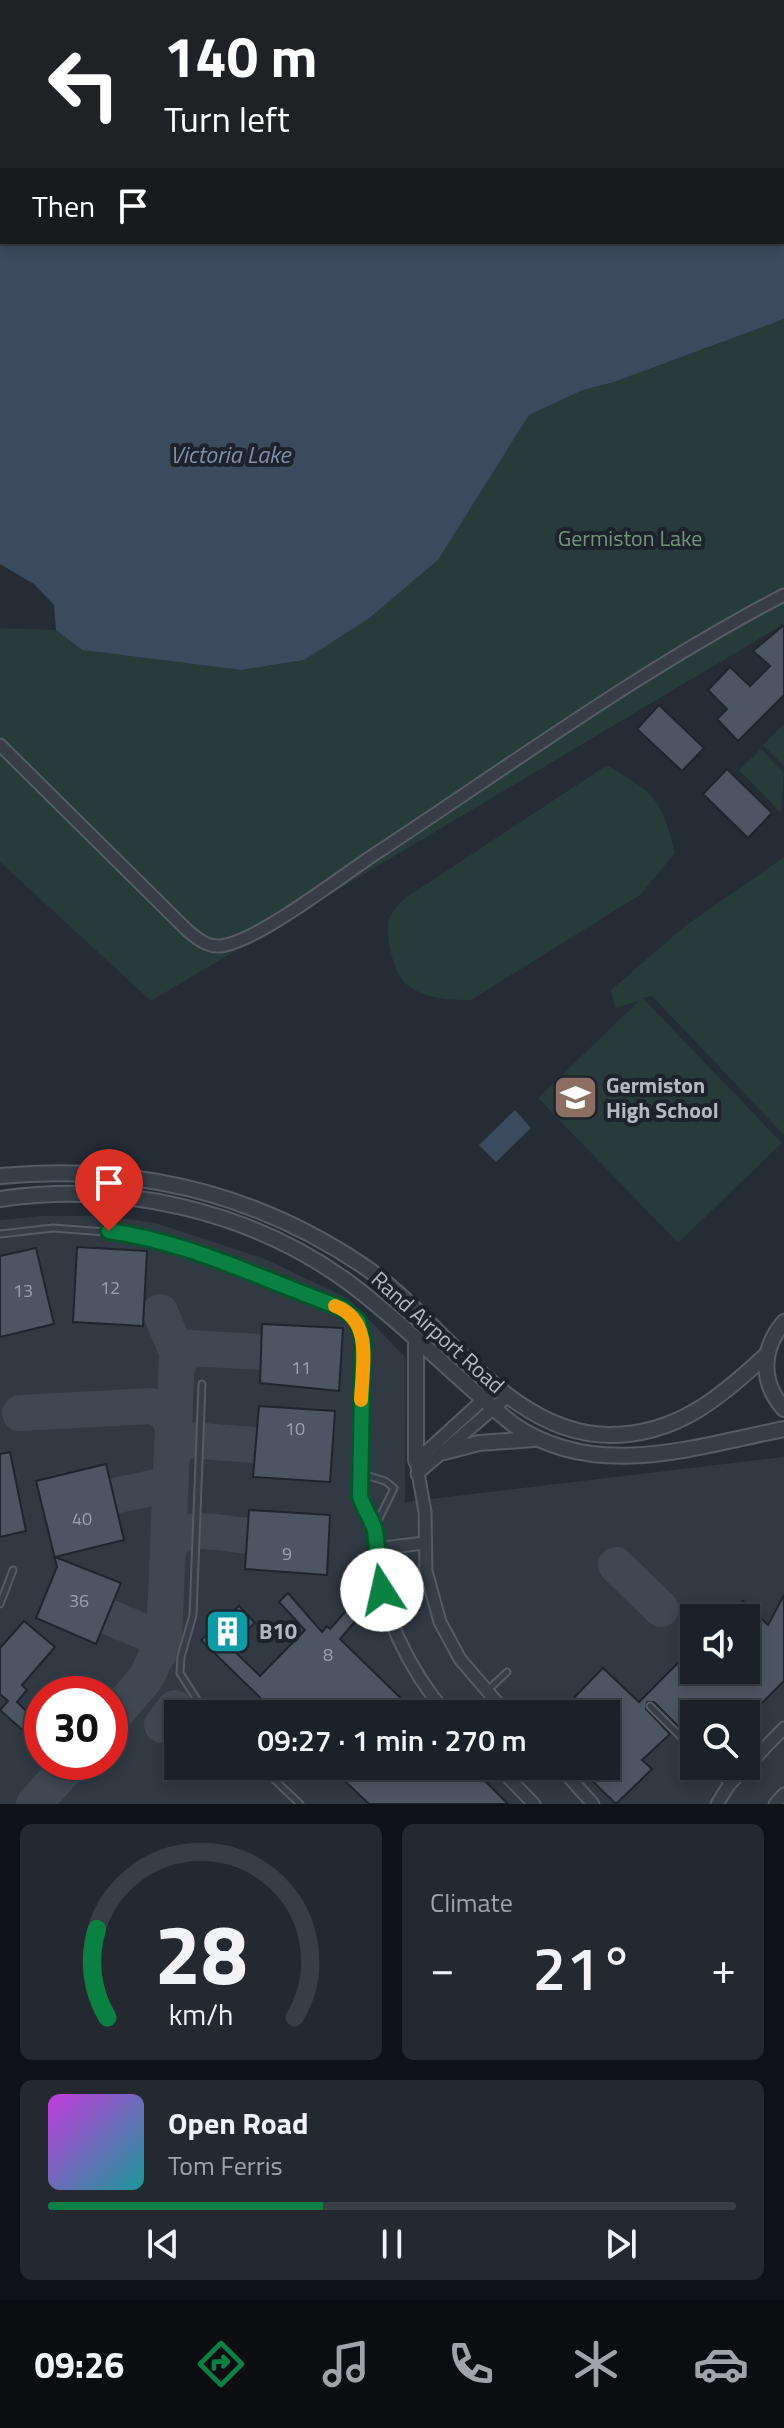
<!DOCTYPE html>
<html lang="en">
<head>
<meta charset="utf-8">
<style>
	:root { --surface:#1b2128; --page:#242930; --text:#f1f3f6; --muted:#a0a3a8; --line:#393e45; --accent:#0b8043 }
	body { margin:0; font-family:"Titillium Web",sans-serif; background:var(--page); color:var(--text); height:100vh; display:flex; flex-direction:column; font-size:30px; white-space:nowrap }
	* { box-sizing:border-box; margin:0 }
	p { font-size:26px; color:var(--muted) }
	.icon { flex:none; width:44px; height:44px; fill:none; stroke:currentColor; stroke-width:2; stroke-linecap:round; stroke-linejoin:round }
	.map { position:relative; height:1804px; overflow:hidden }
	.drawer { display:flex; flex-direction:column; gap:20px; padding:20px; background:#0f1216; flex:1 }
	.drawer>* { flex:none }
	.top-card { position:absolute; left:0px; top:0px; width:784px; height:244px; box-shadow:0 4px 12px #0003,0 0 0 2px var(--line); background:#202124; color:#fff; overflow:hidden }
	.fabs { position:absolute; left:680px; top:1604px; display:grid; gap:16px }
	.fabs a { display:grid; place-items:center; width:80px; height:80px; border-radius:0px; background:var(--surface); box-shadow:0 4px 12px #0003,0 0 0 2px var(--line); font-size:40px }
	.speed { position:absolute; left:24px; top:1676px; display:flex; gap:16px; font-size:40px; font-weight:700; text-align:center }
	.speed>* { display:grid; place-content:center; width:104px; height:104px; border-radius:50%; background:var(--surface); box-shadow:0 4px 12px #0003,0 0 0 2px var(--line); line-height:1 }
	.speed .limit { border:12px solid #d22; background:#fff; color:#111 }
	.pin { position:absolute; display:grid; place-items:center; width:68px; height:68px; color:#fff; margin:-82px -34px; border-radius:50% 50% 50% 0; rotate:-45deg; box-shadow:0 0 8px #0007 }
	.pin .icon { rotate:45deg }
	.me { position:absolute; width:88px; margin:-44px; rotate:350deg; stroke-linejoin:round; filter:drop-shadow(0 0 6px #0008) }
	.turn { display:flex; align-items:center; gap:28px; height:168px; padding:0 32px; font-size:36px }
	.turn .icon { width:104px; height:104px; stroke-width:2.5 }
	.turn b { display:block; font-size:56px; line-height:68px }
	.then { display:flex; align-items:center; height:76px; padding:0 32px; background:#0003; gap:16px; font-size:30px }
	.big { font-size:60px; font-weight:600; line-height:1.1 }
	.drawer .tile { flex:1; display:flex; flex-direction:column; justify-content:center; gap:12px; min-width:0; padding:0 28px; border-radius:12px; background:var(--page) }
	.drawer .dial { align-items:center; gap:0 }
	.dial svg { height:208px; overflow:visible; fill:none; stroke:var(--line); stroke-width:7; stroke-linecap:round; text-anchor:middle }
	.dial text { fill:var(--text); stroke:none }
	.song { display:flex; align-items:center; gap:24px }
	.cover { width:96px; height:96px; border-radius:12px; background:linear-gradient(135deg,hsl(290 70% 55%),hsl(180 70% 35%)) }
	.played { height:8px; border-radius:4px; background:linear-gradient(90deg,var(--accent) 40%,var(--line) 40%) }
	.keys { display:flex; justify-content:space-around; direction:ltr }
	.heat { display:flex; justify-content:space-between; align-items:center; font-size:44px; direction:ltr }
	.drawer .tiles { flex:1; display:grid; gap:20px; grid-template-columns:1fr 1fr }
	.tile:last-child { grid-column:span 2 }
	.trip { position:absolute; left:164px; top:1700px; width:456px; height:80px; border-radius:0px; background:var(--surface); box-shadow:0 4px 12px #0003,0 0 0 2px var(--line); font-weight:600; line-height:80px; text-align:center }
	.tabs { display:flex; height:128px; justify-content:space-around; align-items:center; background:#0b0d10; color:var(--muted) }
	.tabs .icon { width:56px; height:56px }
	.tabs .active { color:var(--accent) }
	.tabs b { font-size:36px; color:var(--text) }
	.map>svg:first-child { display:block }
	.airport { fill:#313943; fill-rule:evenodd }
	.green { fill:#283a39 }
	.water { fill:#3b4a5d; fill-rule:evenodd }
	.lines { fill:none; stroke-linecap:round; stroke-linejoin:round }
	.taxiway { stroke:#3e4752; stroke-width:36 }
	.building { fill:#4c5662; stroke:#1e252e; stroke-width:2 }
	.service-casing { stroke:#555c65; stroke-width:9 }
	.minor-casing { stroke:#555c65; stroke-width:15 }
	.tertiary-casing { stroke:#555c65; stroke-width:18 }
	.service { stroke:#373e47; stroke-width:5 }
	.minor { stroke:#373e47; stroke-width:11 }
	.tertiary { stroke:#373e47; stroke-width:14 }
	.route-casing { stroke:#07532c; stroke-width:20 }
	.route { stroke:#0b8043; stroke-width:14 }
	.slow { stroke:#f59e0b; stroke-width:14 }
	.labels { text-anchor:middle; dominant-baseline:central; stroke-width:8; stroke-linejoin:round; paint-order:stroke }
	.number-label { font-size:18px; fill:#98a0ab }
	.park-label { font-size:22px; fill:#73967b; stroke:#1c232c }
	.poi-label { font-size:22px; font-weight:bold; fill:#b2b9c3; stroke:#1c232c; text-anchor:start }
	.street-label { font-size:22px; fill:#b2b9c3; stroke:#1c232c }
	.water-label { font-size:24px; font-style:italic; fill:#7d90a8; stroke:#1c232c }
</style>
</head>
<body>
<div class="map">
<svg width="784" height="1804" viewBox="0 0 784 1804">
	<rect width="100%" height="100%" fill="#242c36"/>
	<path class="airport" d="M41 1216H109L159 1224 265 1259 349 1299 406 1358 405 1502 784 1457V1804H0V1220ZM694 1618H746V1670H694ZM42 1694H110V1762H42ZM178 1714H606V1766H178ZM694 1714H746V1766H694Z"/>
	<g class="green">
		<path d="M784 319V624L151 1001 0 862V628L56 630 82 650 241 670 304 660 438 560 529 415 583 390 614 382Z"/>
		<path d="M784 724V766L763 745Z"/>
		<path d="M761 749 784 773 781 813 739 770Z"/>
		<path d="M607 765C656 795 661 797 675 853L640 895 471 1000C451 1000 422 999 406 984 393 972 385 936 389 919 391 912 399 904 404 899Z"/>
		<path d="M784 857V1135L652 996 643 998 782 1143 678 1243 538 1098 639 1001 615 1008 611 990 685 926Z"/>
	</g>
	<g class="water">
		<path d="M0 0H784V319L614 382 583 390 529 415 438 560 368 619 304 660 241 670 82 650 56 630 54 605 34 584 0 564ZM2 2H782V242H2Z"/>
		<path d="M515 1110 531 1128 496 1162 479 1145Z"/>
	</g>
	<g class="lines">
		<g class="taxiway">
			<path d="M160 1312 177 1352 174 1431"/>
			<path d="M177 1366 182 1354 190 1348 261 1352"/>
			<path d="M20 1413 152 1406 165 1412 173 1425 164 1640 146 1678 110 1720"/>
			<path d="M173 1454 179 1443 188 1440 255 1445"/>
			<path d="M114 1496 156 1487 168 1497 170 1507"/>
			<path d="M168 1552C175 1520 223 1534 248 1536"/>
			<path d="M616 1565 661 1609"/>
			<path d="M109 1617 156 1637 159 1653"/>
			<path d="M162 1725 175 1708"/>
			<path d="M34 1804 72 1762"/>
		</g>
	</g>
	<g class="building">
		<path d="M784 625V695L738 741 717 719 727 709 708 690 730 667 750 686 770 666 753 651Z"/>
		<path d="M659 705 704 748 682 771 637 729Z"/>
		<path d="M727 769 772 813 748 838 703 794Z"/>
		<path d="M77 1247 147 1251 143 1326 73 1322Z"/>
		<path d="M36 1248 54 1324 0 1337V1256Z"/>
		<path d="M262 1324 343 1328 339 1391 260 1383Z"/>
		<path d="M259 1406 335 1411 330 1482 253 1477Z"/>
		<path d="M10 1452 26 1531 0 1537V1454Z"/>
		<path d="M106 1464 124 1540 55 1557 121 1583 96 1644 36 1618 57 1567 36 1481Z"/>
		<path d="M249 1510 330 1515 327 1575 245 1569Z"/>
		<path d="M288 1593 322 1632 327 1626 330 1629 361 1594 371 1603 340 1639 417 1714H277L201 1640 239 1606 255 1623 229 1646 260 1676 305 1630 279 1602Z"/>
		<path d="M784 1595V1681L751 1714H694V1742L654 1702H647L646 1709 670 1734 642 1760 652 1769 616 1804 577 1766H606V1714H558L603 1668 639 1702 694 1647V1670H746V1618H727L743 1601 768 1625Z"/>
		<path d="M24 1621 55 1647 22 1685 27 1690 17 1702 41 1726 29 1736 0 1710 8 1701 0 1694V1648Z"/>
		<path d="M329 1766H470L508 1804H369Z"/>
	</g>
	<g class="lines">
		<defs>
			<g id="service">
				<path d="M0 1234 53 1228 132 1234 351 1313 360 1326 363 1340 360 1496 366 1517 375 1527"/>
				<path d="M202 1384 193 1615 181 1657 180 1673 206 1714"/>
				<path d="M359 1473 385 1481 394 1488 375 1527V1547"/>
				<path d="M0 1604 13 1570"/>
				<path d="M487 1691 507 1672"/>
				<path d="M650 1706 694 1750"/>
				<path d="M260 1766 300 1804"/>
				<path d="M710 1766 728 1784"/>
			</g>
			<g id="minor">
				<path d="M0 745 188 931C200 941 210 949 226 945 262 937 338 879 372 856 508 767 640 670 784 595"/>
				<path d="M498 1386 416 1461 425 1512 426 1571 440 1622 460 1659 507 1714"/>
				<path d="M417 1474 509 1395"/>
				<path d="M424 1543 375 1549C377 1606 410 1672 447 1714"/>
				<path d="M497 1766 534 1804"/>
				<path d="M559 1766 593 1804"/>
				<path d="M717 1804 729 1785 784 1728"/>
				<path d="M775 1804 784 1794"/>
			</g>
			<g id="tertiary">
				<path d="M0 1176C130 1164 253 1192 362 1265 441 1318 507 1435 610 1435 676 1435 720 1398 766 1355"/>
				<path d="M0 1199C122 1181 253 1211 352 1285 409 1328 458 1380 514 1425 596 1481 694 1447 784 1429"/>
				<path d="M784 1322C761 1349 760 1382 784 1409"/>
				<path d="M416 1339V1461"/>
				<path d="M444 1452 479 1443 534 1439"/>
			</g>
		</defs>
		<use href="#service" class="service-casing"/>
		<use href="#minor" class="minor-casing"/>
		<use href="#tertiary" class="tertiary-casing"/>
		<use href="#service" class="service"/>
		<use href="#minor" class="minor"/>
		<use href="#tertiary" class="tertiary"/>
	</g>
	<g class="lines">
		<defs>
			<path id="route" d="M109 1231C189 1242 266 1281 342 1308L358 1321 363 1340 360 1496C363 1508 373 1521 375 1531 378 1551 378 1570 382 1590"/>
		</defs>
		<use href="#route" class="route-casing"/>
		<use href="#route" class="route"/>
		<path class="slow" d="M335 1306C374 1320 362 1367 361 1400"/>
	</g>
	<defs>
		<symbol id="school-square" viewBox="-11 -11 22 22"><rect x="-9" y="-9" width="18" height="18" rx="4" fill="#8d6e63" stroke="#1c232c"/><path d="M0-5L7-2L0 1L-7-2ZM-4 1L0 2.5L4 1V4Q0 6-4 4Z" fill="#fff"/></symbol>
		<symbol id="building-square" viewBox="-11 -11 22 22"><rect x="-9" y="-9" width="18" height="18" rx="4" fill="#0f9aa8" stroke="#1c232c"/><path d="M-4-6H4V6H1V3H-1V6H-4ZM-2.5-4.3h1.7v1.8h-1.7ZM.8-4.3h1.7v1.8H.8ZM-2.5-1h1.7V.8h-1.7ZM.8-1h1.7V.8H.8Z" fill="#fff"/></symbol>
	</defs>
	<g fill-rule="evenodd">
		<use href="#school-square" x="550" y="1072" width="51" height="51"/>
		<use href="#building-square" x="202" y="1606" width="51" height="51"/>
	</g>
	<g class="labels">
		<g class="number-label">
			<text x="110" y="1287">12</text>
			<text x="23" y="1290">13</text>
			<text x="301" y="1367">11</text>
			<text x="295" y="1428">10</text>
			<text x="82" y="1518">40</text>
			<text x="287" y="1553">9</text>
			<text x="79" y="1600">36</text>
			<text x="328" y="1654">8</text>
		</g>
		<g class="park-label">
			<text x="630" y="538">Germiston Lake</text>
		</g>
		<g class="poi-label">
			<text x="606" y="1085">Germiston<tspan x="606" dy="25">High School</tspan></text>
			<text x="259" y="1631">B10</text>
		</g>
		<g class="street-label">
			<text transform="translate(438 1332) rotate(42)">Rand Airport Road</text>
		</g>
		<g class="water-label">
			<text x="230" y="454">Victoria Lake</text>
		</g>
	</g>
</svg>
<div class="fabs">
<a><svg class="icon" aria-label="sound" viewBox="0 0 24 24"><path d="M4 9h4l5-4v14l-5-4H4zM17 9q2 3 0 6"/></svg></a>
<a><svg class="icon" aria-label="search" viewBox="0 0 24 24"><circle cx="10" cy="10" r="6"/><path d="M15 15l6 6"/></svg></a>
</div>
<div class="speed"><div class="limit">30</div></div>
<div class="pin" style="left:109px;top:1231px;background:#d93025"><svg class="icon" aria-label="arrive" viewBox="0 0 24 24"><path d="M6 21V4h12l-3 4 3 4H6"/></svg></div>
<svg class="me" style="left:382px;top:1590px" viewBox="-20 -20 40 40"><circle r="19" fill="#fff"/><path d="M0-13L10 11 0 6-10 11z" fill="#0b8043"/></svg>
<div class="trip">09:27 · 1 min · 270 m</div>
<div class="top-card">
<div class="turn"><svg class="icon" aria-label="left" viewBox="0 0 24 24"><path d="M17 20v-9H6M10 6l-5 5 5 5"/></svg><div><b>140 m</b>Turn left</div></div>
<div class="then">Then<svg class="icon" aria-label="arrive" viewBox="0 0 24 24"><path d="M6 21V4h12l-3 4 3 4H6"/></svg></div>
</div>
</div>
<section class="drawer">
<div class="tiles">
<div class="tile dial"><svg viewBox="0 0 100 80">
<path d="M14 69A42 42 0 1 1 86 69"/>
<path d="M14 69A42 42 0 0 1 10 35" stroke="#0b8043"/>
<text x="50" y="56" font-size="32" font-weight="700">28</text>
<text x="50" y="72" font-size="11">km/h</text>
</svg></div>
<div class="tile"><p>Climate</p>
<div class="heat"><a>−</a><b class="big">21°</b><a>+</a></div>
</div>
<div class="tile">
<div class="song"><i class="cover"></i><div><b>Open Road</b><p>Tom Ferris</p></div></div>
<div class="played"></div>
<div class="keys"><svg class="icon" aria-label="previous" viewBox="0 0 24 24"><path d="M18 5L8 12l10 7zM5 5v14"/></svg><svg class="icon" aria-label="pause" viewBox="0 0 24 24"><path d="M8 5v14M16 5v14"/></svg><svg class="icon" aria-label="next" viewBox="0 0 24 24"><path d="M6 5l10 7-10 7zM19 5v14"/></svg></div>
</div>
</div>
</section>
<nav class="tabs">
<b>09:26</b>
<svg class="icon active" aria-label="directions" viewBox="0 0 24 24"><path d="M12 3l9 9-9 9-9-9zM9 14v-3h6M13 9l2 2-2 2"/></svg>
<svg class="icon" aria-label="music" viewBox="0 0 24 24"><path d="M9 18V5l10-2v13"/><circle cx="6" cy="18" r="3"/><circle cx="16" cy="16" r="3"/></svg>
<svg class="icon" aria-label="phone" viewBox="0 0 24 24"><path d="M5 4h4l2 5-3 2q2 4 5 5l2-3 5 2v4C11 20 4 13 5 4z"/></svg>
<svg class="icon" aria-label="climate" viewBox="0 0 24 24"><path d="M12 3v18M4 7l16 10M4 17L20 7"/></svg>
<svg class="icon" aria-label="car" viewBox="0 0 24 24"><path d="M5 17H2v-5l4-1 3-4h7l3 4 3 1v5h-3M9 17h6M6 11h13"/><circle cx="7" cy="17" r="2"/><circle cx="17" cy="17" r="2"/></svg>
</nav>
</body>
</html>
